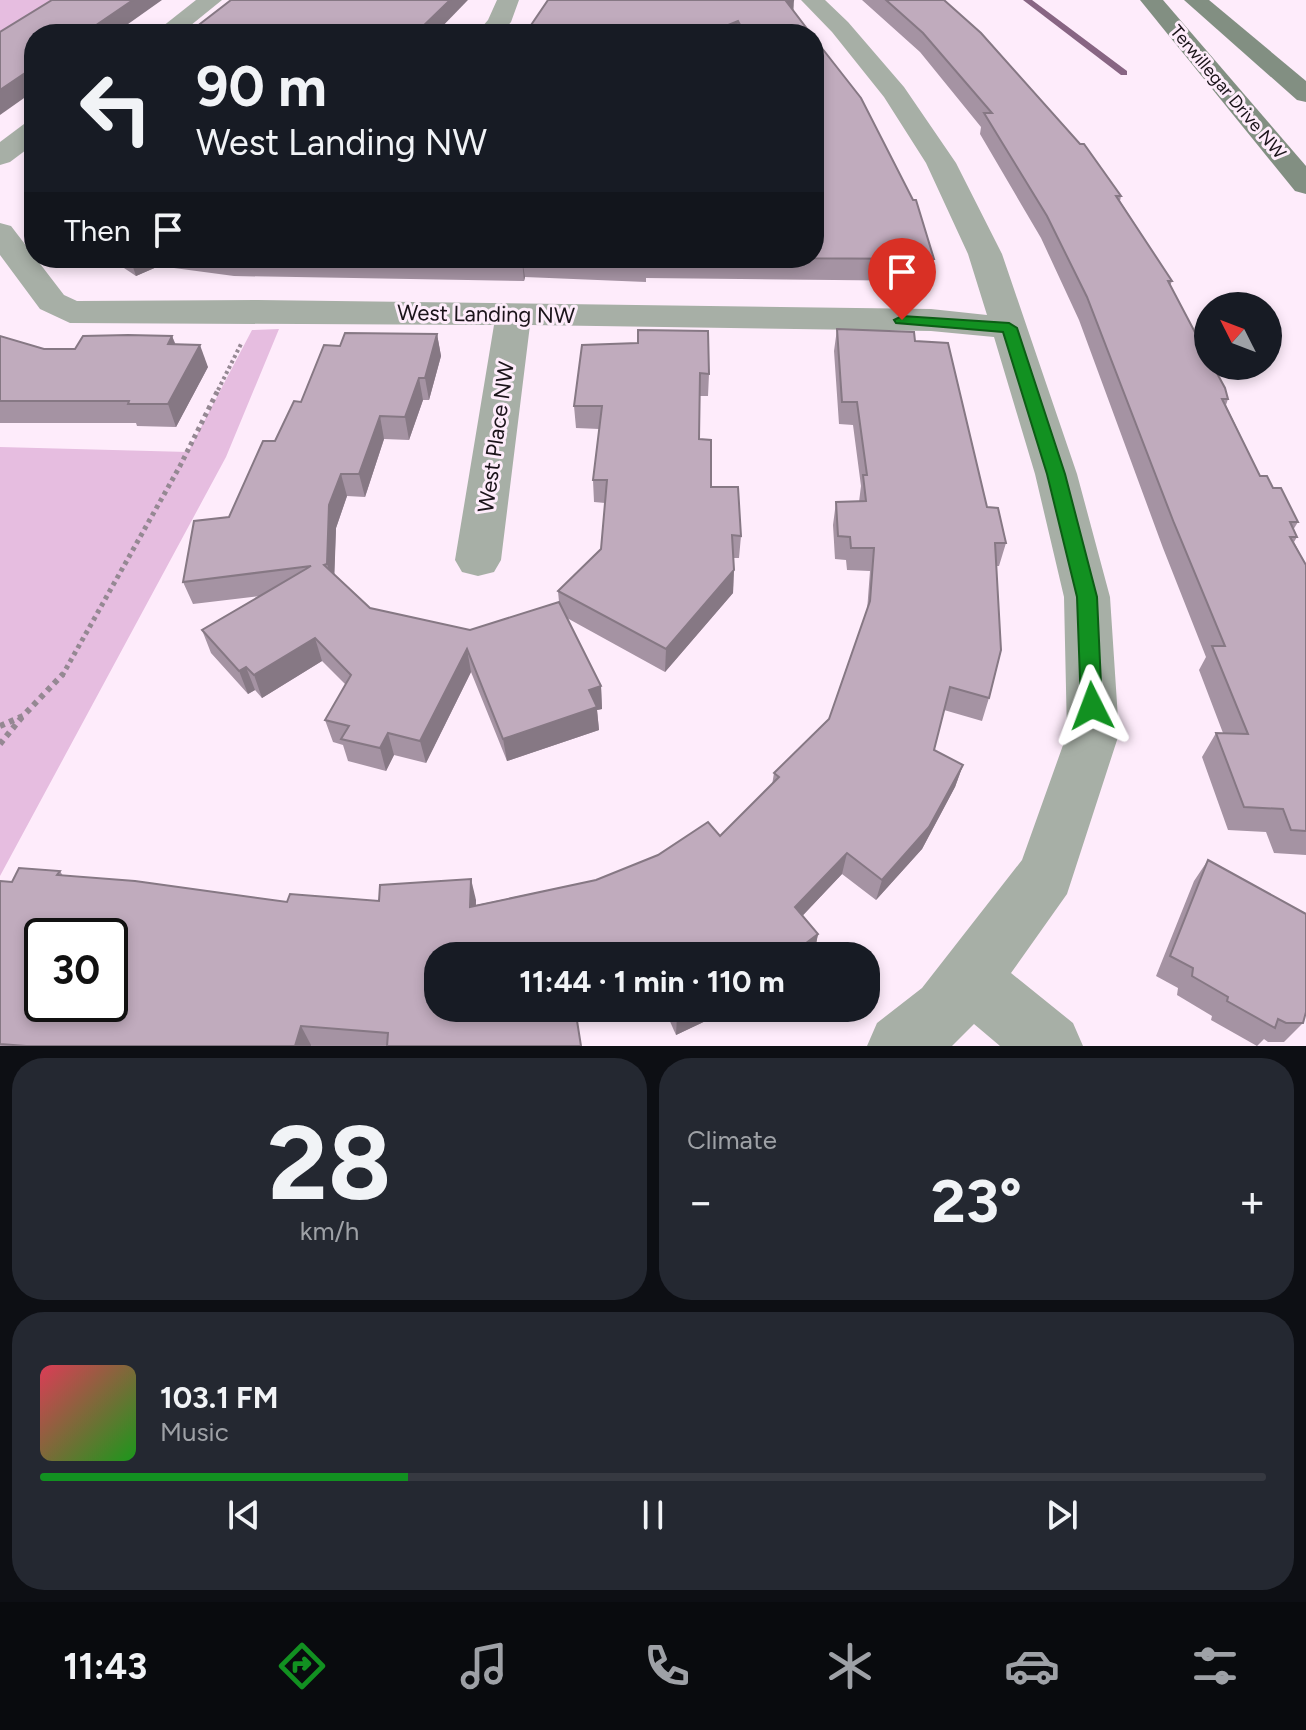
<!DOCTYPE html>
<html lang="en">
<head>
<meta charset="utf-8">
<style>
	:root { --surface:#171b24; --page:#242831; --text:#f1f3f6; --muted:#9ea1a6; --line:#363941; --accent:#129121 }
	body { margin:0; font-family:Figtree,sans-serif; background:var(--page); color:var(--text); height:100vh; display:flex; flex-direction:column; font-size:30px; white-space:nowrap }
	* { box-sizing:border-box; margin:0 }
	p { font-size:26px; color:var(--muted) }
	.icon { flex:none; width:44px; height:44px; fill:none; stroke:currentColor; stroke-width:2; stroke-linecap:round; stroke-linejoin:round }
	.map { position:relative; height:1046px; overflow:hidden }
	.side { display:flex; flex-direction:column; gap:12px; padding:12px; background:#0d0f14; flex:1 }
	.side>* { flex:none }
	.top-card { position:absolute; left:24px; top:24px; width:800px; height:244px; border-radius:32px; box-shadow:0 4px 12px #0003; background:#171b24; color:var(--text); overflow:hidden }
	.needle { width:52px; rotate:312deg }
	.fabs { position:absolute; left:1194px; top:292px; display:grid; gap:16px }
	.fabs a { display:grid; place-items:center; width:88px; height:88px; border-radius:50%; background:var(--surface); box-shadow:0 4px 12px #0003; font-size:40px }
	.speed { position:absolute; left:24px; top:918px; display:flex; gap:16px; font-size:40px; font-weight:700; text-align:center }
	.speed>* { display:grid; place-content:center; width:104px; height:104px; border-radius:50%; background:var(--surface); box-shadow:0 4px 12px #0003; line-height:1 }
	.speed .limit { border:4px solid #111; border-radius:12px; background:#fff; color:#111 }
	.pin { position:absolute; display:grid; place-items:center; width:68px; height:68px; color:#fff; margin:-82px -34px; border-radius:50% 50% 50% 0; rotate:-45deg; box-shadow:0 0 8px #0007 }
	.pin .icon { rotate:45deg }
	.me { position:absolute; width:88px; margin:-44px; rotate:357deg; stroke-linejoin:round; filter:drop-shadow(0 0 6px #0008) }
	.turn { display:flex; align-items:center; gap:28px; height:168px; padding:0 40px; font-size:36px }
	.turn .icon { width:104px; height:104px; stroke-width:2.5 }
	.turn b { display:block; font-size:56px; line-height:68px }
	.then { display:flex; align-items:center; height:76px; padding:0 40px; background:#0003; gap:16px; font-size:30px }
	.big { font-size:60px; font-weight:700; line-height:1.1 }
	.side .widget { flex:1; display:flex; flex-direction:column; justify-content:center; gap:12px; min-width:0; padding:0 28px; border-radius:32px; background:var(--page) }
	.side .dial { align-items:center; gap:0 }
	.dial b { font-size:104px; line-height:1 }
	.song { display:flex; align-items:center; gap:24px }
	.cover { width:96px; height:96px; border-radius:12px; background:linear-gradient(135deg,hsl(350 70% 55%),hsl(120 70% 35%)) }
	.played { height:8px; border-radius:4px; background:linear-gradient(90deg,var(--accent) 30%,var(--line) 30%) }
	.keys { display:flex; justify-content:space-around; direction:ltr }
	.heat { display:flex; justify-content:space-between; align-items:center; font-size:44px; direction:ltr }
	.side .tiles { flex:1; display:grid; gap:12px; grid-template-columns:1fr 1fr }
	.widget:last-child { grid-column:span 2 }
	.trip { position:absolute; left:424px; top:942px; width:456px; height:80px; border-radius:32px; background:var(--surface); box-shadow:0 4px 12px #0003; font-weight:700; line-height:80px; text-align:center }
	.tabs { display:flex; height:128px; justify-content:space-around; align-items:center; background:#090b0e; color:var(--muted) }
	.tabs .icon { width:56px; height:56px }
	.tabs .selected { color:var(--accent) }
	.tabs b { font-size:36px; color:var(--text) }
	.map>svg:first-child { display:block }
	.green { fill:#e6bde0 }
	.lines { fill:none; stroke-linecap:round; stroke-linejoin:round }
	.stream { fill:#886583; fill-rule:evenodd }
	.path-far2 { stroke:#958893; stroke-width:4; stroke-dasharray:3 3; stroke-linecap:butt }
	.path-far1 { stroke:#958893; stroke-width:5; stroke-dasharray:4 4; stroke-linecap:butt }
	.path { stroke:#958893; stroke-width:6; stroke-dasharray:5 5; stroke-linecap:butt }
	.minor { fill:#a7afa6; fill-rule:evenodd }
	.secondary { fill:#828f82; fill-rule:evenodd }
	.wall { fill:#a593a3 }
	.shaded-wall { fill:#867884 }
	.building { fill:#c0abbd; stroke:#867884; stroke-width:2; fill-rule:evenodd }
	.route { fill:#129121; stroke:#0c5e15; stroke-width:2 }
	.labels { text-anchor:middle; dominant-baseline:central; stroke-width:6; stroke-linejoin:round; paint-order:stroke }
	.far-street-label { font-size:18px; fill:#1b141a; stroke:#feecfb }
	.street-label { font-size:22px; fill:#1b141a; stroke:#feecfb }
</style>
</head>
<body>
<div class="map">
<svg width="1306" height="1046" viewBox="0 0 1306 1046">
	<rect width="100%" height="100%" fill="#feecfb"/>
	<g class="green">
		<path d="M0 0H73L0 45Z"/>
		<path d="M279 329 226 457 0 876V447L188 452 252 330Z"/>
	</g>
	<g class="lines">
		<path class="stream" d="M1023 0H1032L1127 71V75H1121Z"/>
		<path class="path-far2" d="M218 390 241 344"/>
		<path class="path-far1" d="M62 676 180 466 219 388"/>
		<g class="path">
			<path d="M0 726 23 716 63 674"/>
			<path d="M0 744 22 717"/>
		</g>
		<g class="minor">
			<path d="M196 0H222L180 34H153Z"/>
			<path d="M497 0H519L511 22 501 34H476L488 20Z"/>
			<path d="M801 0H825L848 22 904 87 956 163 1002 254 1077 474 1110 597 1119 734 1067 894 1011 973 1073 1023 1083 1046H1000L974 1024 952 1046H867L877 1023 922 988 1022 860 1067 734 1064 597 1035 474 994 337 931 331 530 325 501 560 494 572 478 576 462 572 455 560 494 325 70 323 40 309 0 255V223L11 226 64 295 77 301 258 300 931 309 987 315 968 254 926 163 884 97 832 32Z"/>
			<path d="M34 122V144L10 162 0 165V142L24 124Z"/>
		</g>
		<g class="secondary">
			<path d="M1140 0H1163L1306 166V194L1295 191Z"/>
			<path d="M1184 0H1209L1306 81V102L1297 100Z"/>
		</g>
	</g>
	<g class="wall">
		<path d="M862 0H944L1121 196 1120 201 1172 281 1170 286 1228 399 1226 405 1260 476 1273 488 1298 522 1293 530 1297 537 1294 542 1306 565V855L1274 853 1266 832 1228 830 1202 757 1216 733H1223L1199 670 1206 657 1163 548 1079 320 1041 238 980 134 981 127 920 52Z"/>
		<path d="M793 11 811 34H525Z"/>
		<path d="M814 38 934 259 930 281 646 278V282L525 277 524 281 234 276 159 266 136 276 109 258H814Z"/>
		<path d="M837 329 915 341 987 507 1006 543 999 566H997L989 698 982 721 944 710 934 750 963 765 955 787 922 849 876 900 842 874 802 916 818 934 814 954 438 956V1008H580L575 1009 581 1046H0V881L12 882 60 871 63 876 287 902 476 900V905L596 880 720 836 772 785 774 773 829 719 867 611 870 571 847 570 846 560 835 559 833 525 836 502H859L861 486 853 425 839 424 834 351Z"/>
		<path d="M437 334 441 356 429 400H423L409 440 384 439 365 497 347 496 336 528 334 574 370 608 470 630 559 602 558 591 601 549 605 503 594 502 593 480 599 429 576 428 574 406 582 345 709 374 708 396H700L699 439 711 487 741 536 739 558H734L733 593 665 672 567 618 601 686 602 709 597 710 599 730 507 761 471 672 426 763 394 755 386 771 348 761 343 745 333 742 325 720 346 685 322 661 262 698 255 690 248 694 211 653 202 630 260 596 193 604 183 582 229 517 275 441 340 346Z"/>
		<path d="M0 336 44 349H75L172 336 176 345 208 367 176 427 137 426 136 423H0Z"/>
		<path d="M1208 860 1303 1023 1284 1042H1268L1264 1039 1257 1046 1211 1020 1212 1016 1177 995 1178 988 1156 976 1194 881Z"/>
		<path d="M664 1008H733L676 1035Z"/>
	</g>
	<g class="shaded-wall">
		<path d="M133 0H162L114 34H83Z"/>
		<path d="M450 0H468L435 34H415Z"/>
		<path d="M794 0 793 18 786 1Z"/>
		<path d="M738 21 737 34H706Z"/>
		<path d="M34 67V91L0 115V90Z"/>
		<path d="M130 258H156L159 266 136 276Z"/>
		<path d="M522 258 525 277 524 281 522 260Z"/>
		<path d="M437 334 441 356 429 400 425 378Z"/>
		<path d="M172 336 180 358 168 344Z"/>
		<path d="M200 345 208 367 176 427 168 404Z"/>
		<path d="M419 378 423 400 409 440 405 417Z"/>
		<path d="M380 416 384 439 365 497 359 474Z"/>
		<path d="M341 474 347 496 336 528 334 587 327 564 329 505Z"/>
		<path d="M734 570 733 593 665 672 666 649Z"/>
		<path d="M315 638 322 661 262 698 254 675Z"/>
		<path d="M467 649 471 672 426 763 420 741Z"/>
		<path d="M246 667 255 690 248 694 239 671Z"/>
		<path d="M601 686 602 709 597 710 599 730 507 761 503 739 589 690Z"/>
		<path d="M388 733 394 755 386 771 380 748Z"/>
		<path d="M963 765 955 787 922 849 876 900 882 880Z"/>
		<path d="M847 853 842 874 791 928 795 907Z"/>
		<path d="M471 879 476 900 475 927 470 907Z"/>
		<path d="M818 934 814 954 812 956H789Z"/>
		<path d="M693 1008H733L676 1035 677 1016Z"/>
		<path d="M301 1026 311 1045V1046H295Z"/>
	</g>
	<g class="building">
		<path d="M52 0H133L83 34H34V67L0 90V32Z"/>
		<path d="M231 0H450L415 34H187Z"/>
		<path d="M548 0H794L786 1 811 34H745L738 21 706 34H525Z"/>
		<path d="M886 0H944L981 33 1080 144H1084L1121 196H1116L1172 281H1168L1208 357V366H1213L1225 388 1228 399H1222L1260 476H1267L1273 488H1281L1298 522H1290L1297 537H1290L1306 565V831L1291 830 1283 809 1244 807 1216 733 1248 734 1212 646H1225L1174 523 1087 297 1047 216 984 113H992L923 33Z"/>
		<path d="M814 38 861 98 913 200H916L934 259 753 258H814V209L821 210 814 182Z"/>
		<path d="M411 258H522V260Z"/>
		<path d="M579 258H646V261Z"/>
		<path d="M837 329 914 332 915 341 948 343 987 507 998 508 1006 543H995L1001 650 989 698 950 687 934 750 963 765 929 827 882 880 847 853 795 907 818 934 789 956H438V1008H575L581 1046H387L388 1033 301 1026 295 1046H26L0 1044V881L12 882 19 868 60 871 57 875 135 881 287 902 290 894 379 901 380 885 471 879 470 907 596 880 658 855 708 822 720 836 779 777 774 773 829 719 870 601 874 548H851L850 537 838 536 836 502 866 501 863 475H867L857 402H842ZM42 936H110V1004H42Z"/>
		<path d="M638 330 708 331 709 374 700 373 699 439 711 440V487H738L741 536 732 535 734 570 666 649 558 591 601 549 607 480H593L602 406H574L582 345 638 343Z"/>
		<path d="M345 333 437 334 425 378H419L405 417 380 416 359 474H341L329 505 327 564 324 565 370 608 470 630 559 602 601 686 589 690 597 707 503 739 467 649 420 741 388 733 380 748 341 739 349 726 325 720 351 675 315 638 254 675 246 667 239 671 202 630 311 566 183 582 194 521 229 517 263 441H275L294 401 301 402 324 345 340 346Z"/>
		<path d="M128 335 172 336 168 344 200 345 168 404H128L129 401H0V336L44 349H75L83 336Z"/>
		<path d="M1208 860 1306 914V1012L1303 1023H1286L1278 1019 1275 1028 1227 1001 1228 997 1192 976 1193 968 1170 956Z"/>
		<path d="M673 1008H693L677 1016Z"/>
	</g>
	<path class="route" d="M902 316 1009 323 1017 328 1065 474 1097 597 1102 706 1099 712 1092 715 1084 712 1081 706 1077 597 1047 474 1003 332 896 323 894 320Z"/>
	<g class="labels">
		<g class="far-street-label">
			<text transform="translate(1228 92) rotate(50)">Terwillegar Drive NW</text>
		</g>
		<g class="street-label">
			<text transform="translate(486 314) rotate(1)">West Landing NW</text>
			<text transform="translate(496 437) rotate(-82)">West Place NW</text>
		</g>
	</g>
</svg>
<div class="fabs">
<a><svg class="needle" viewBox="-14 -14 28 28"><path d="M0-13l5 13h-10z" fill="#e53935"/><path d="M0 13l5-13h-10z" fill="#9ea1a6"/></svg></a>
</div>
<div class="speed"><div class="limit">30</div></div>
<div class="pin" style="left:902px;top:320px;background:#d93025"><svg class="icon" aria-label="arrive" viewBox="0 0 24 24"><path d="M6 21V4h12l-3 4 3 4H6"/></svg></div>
<svg class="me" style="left:1092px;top:706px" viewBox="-20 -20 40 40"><path d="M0-17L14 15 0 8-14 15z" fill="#129121" stroke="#fff" stroke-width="4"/></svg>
<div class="trip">11:44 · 1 min · 110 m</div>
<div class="top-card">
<div class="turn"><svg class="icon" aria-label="left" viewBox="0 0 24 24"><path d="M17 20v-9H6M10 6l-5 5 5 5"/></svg><div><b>90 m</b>West Landing NW</div></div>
<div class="then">Then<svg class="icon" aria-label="arrive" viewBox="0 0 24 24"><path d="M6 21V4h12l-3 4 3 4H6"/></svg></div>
</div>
</div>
<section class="side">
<div class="tiles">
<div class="widget dial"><b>28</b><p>km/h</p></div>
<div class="widget"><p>Climate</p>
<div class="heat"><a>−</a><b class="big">23°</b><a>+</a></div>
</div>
<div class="widget">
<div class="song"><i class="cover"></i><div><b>103.1 FM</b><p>Music</p></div></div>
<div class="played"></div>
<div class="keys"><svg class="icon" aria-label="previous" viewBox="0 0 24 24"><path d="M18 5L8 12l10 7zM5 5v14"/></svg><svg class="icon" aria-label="pause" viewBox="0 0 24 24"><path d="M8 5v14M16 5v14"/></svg><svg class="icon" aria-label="next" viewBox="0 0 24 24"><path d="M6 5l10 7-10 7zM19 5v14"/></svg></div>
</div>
</div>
</section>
<nav class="tabs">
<b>11:43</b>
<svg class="icon selected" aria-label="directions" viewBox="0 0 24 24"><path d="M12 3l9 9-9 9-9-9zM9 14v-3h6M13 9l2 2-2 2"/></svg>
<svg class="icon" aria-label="music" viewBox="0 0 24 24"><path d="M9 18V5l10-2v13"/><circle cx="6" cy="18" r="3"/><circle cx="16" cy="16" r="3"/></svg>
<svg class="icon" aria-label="phone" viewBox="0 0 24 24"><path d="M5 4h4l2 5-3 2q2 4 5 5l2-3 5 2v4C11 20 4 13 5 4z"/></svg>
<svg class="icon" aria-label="climate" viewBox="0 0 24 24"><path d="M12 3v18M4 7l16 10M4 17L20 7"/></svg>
<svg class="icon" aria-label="car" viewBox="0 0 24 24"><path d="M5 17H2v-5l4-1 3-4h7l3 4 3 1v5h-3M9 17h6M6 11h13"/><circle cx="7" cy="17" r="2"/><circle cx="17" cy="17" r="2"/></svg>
<svg class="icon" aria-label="filters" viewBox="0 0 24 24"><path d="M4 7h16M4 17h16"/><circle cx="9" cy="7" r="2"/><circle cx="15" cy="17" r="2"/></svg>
</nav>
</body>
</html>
